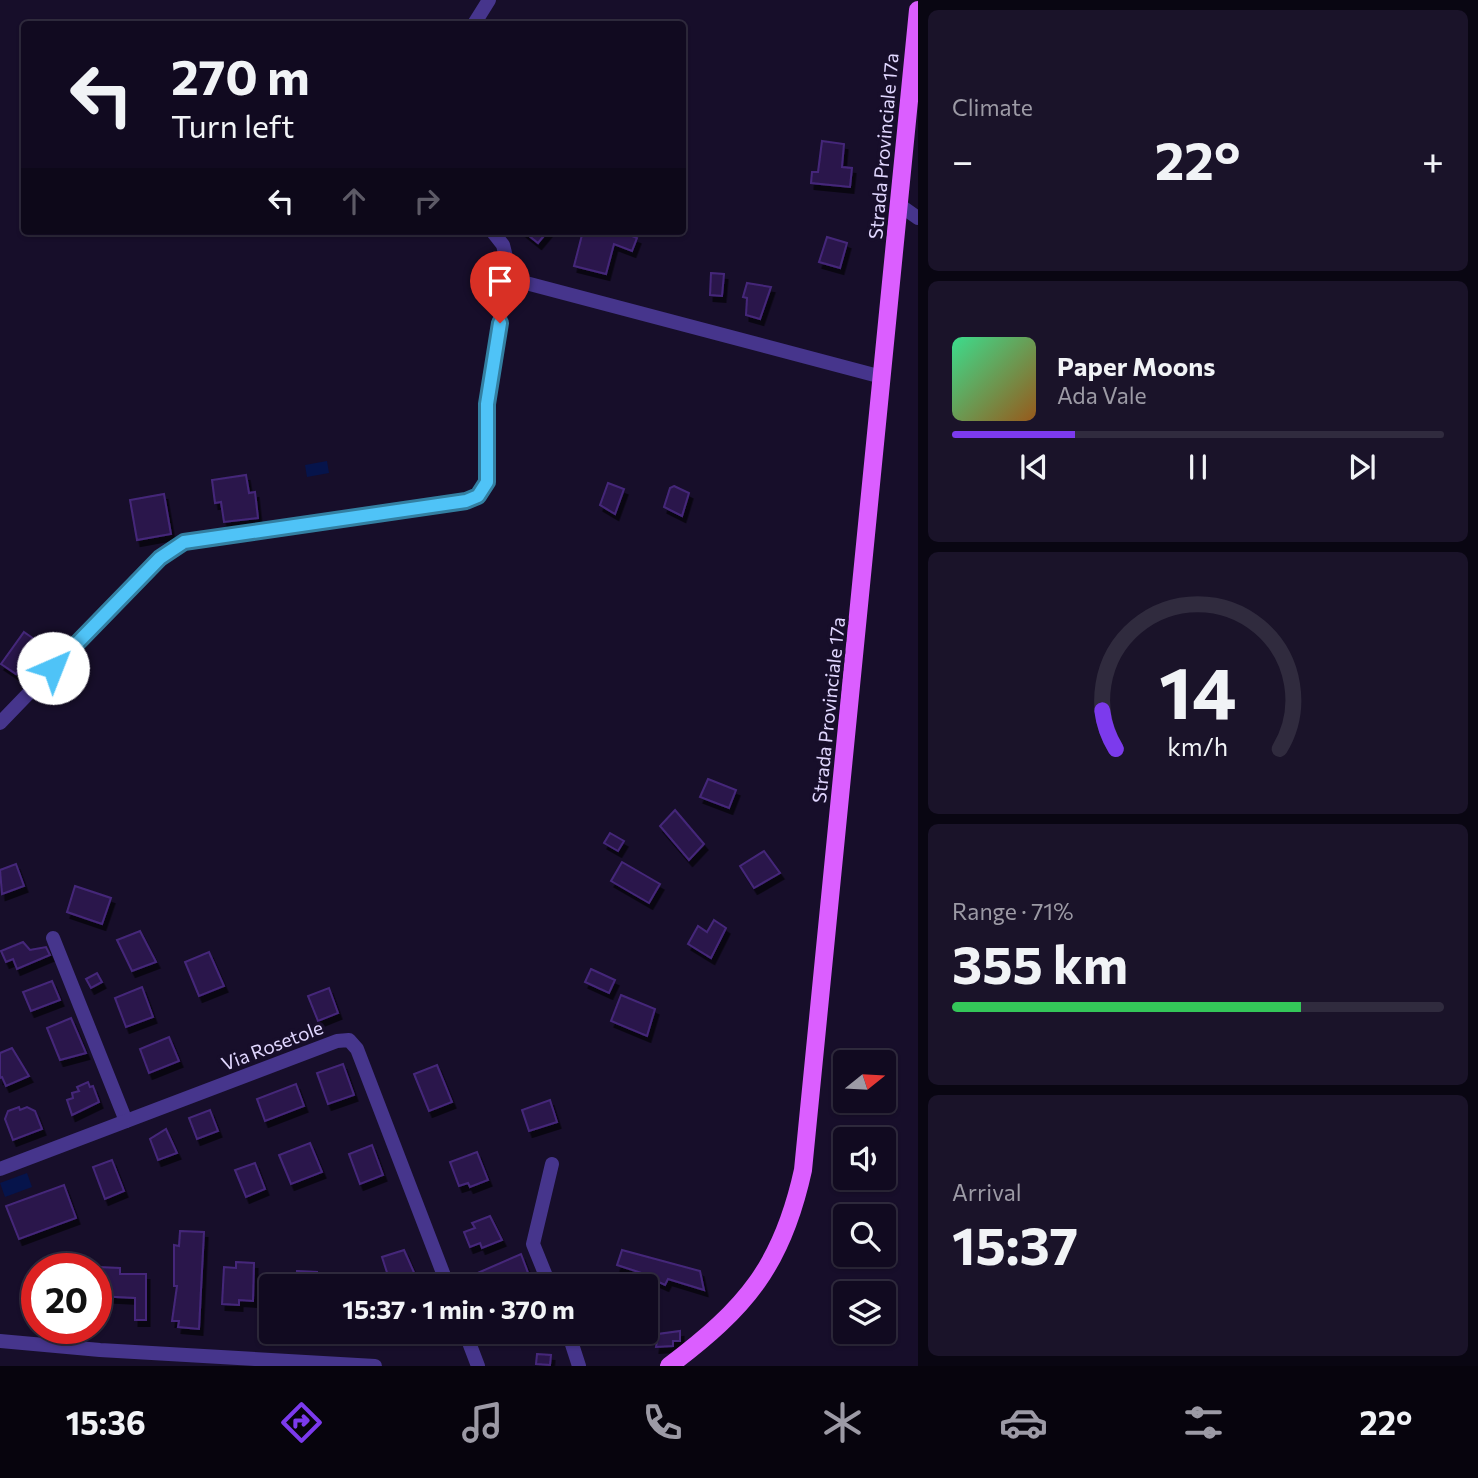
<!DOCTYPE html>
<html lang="en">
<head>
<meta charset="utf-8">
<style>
	:root { --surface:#110a20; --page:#1a1329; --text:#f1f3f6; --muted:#9c9aa5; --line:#302b3e; --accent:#7c3aed }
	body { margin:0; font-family:Commissioner,sans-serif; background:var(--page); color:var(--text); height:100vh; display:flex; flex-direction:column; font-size:26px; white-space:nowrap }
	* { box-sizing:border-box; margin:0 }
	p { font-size:23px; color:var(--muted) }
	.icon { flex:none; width:38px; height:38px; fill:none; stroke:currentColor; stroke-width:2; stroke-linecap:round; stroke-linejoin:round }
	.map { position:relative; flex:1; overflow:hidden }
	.details { display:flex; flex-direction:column; gap:10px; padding:10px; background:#090612; width:560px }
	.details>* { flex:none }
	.banner { position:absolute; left:21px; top:21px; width:665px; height:214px; border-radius:7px; box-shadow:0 2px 5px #0004,0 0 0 2px var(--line); background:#110a20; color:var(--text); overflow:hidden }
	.needle { width:46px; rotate:72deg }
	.tools { position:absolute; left:833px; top:1050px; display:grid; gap:14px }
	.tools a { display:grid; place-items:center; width:63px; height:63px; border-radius:7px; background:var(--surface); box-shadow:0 2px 5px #0004,0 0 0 2px var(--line); font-size:35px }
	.speed { position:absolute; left:21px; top:1253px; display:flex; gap:14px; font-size:35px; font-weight:700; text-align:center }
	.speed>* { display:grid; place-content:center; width:91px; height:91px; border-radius:50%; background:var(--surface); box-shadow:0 2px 5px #0004,0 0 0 2px var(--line); line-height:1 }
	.speed .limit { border:10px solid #d22; background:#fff; color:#111 }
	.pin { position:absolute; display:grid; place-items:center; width:60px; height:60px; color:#fff; margin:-72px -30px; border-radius:50% 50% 50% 0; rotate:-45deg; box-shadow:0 0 7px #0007 }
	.pin .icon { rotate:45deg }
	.me { position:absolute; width:77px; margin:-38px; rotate:44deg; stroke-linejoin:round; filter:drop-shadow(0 0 5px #0008) }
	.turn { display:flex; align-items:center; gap:24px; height:147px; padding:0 35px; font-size:32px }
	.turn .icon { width:91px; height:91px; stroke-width:2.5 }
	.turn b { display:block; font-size:49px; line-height:60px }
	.lanes { display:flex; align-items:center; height:66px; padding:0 35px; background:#0003; justify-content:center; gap:35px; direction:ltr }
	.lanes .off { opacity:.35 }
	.big { font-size:52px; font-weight:700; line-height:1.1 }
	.details .widget { flex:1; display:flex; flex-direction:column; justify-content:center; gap:10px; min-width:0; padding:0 24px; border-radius:10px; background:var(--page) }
	.details .dial { align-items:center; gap:0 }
	.dial svg { height:182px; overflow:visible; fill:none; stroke:var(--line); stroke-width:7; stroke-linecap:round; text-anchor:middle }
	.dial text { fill:var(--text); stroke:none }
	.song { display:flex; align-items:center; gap:21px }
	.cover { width:84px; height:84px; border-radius:10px; background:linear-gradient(135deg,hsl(150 70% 55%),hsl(30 70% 35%)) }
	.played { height:7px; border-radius:4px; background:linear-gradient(90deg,var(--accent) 25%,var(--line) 25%) }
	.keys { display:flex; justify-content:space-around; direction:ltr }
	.heat { display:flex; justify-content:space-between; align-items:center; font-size:38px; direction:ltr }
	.charge { height:10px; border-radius:5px; background:linear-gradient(90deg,#34c759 71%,var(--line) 0) }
	.trip { position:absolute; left:259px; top:1274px; width:399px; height:70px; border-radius:7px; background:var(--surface); box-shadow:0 2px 5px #0004,0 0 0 2px var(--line); font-weight:700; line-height:70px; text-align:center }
	.menu { display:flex; height:112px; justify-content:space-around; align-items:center; background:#07040d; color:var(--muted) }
	.menu .icon { width:49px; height:49px }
	.menu .active { color:var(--accent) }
	.menu b { font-size:32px; color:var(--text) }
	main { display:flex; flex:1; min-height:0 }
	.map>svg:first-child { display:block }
	.water { fill:#06144b }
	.building { fill:#2b184c; stroke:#45287a; stroke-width:2; filter:url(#shadow) }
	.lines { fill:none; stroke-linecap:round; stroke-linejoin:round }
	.minor { stroke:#46358c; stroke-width:14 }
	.major { stroke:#db5eff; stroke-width:18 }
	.route-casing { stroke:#337fa1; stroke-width:18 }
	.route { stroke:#4fc3f7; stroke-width:12 }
	.labels { text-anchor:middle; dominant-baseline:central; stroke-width:7; stroke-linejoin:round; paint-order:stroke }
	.street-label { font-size:19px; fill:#e1d7ff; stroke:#170e2a }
</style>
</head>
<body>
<main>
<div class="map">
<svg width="918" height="1366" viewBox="0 0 918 1366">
	<defs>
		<filter id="shadow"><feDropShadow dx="3.5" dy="6" stdDeviation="0" flood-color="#0009"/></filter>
	</defs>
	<rect width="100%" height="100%" fill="#170e2a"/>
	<g class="water">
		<path d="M327 461 329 473 307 477 305 465Z"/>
		<path d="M27 1173 32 1187 5 1197 0 1183Z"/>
	</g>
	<g class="building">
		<path d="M822 141 844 144 842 167 852 168 850 187 811 183 812 172H818Z"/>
		<path d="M523 231H548L538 243Z"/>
		<path d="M583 231H620L637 238 632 251 614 244 606 274 574 266Z"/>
		<path d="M827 237 847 243 840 268 819 262Z"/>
		<path d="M711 273 724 274 722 296 710 295Z"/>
		<path d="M747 283 771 287 760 319 746 315 747 298 743 297Z"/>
		<path d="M246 475 249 493 255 492 258 518 224 522 221 502 215 503 212 480Z"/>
		<path d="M608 483 624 489 615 514 600 505Z"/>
		<path d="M674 486 689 493 682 516 664 507 670 488Z"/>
		<path d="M164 494 171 534 137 540 130 500Z"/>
		<path d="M24 632 44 646 37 656 31 652 16 674 1 664Z"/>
		<path d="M708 779 736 790 729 808 700 797Z"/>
		<path d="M675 810 704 844 689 860 660 826Z"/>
		<path d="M610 833 624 841 618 851 604 843Z"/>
		<path d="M764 851 780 873 754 888 740 866Z"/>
		<path d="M622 862 660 884 649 903 611 881Z"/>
		<path d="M16 864 24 886 2 894 0 870Z"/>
		<path d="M75 886 111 898 102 924 67 912Z"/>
		<path d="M714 920 726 928 711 958 688 944 698 926 707 932Z"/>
		<path d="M140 931 156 962 132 971 117 940Z"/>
		<path d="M23 942 30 950 46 947 50 955 17 969 13 959 6 962 1 951Z"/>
		<path d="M209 952 224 986 199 996 185 962Z"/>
		<path d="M591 969 615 980 609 993 585 982Z"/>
		<path d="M97 973 102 982 91 988 86 979Z"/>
		<path d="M52 981 60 1000 31 1011 23 992Z"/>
		<path d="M142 987 153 1017 126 1027 115 998Z"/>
		<path d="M329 988 338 1013 318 1021 308 996Z"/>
		<path d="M621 995 655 1009 647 1036 611 1021Z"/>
		<path d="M71 1018 86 1053 60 1060 47 1028Z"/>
		<path d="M169 1037 179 1061 149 1073 140 1049Z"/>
		<path d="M12 1048 29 1076 6 1086 2 1077 0 1078V1053Z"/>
		<path d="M343 1064 354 1095 328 1104 317 1073Z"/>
		<path d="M437 1065 452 1102 429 1111 414 1074Z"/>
		<path d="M88 1082 90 1087 93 1086 99 1102 72 1115 67 1100 73 1098 72 1093 79 1091 77 1087Z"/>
		<path d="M296 1084 304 1106 265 1121 257 1099Z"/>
		<path d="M550 1100 557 1122 529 1131 522 1110Z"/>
		<path d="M19 1107 20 1110 27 1107 35 1111 42 1129 13 1140 5 1119 8 1111Z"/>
		<path d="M210 1110 218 1131 197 1139 189 1118Z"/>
		<path d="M166 1129 177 1153 158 1160 150 1139Z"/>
		<path d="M310 1143 322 1172 291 1184 279 1155Z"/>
		<path d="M372 1145 383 1175 360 1184 349 1154Z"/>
		<path d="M477 1152 488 1180 470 1187 468 1183 459 1186 450 1162Z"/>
		<path d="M112 1160 124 1191 105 1199 93 1167Z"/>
		<path d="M255 1163 265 1189 246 1197 235 1170Z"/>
		<path d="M64 1185 76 1218 19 1239 6 1206Z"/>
		<path d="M490 1216 502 1240 482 1248 480 1243 470 1247 464 1232 475 1228 472 1223Z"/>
		<path d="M180 1231 204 1232 199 1329 178 1327 179 1321H172L177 1286H174V1245L179 1246Z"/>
		<path d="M404 1250 416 1277 391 1285 382 1257Z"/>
		<path d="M622 1250 700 1271 704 1290 668 1279 665 1285 650 1278 651 1276 617 1265Z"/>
		<path d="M521 1254 533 1286H478L473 1275Z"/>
		<path d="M236 1262 254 1263 253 1301 239 1300V1305L222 1304 224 1267 236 1268Z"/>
		<path d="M98 1267 120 1268V1274H146V1320H135V1298L97 1296Z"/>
		<path d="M297 1271 317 1272 316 1286H296Z"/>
		<path d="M680 1331V1341H673V1346L656 1347 658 1334Z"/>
		<path d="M537 1354 551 1355 550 1365 536 1364Z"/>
	</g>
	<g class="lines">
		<g class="minor">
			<path d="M474 24 489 0"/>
			<path d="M898 204 918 218"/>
			<path d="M507 278 882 377"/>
			<path d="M0 723 160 557 175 546 191 540 466 501 478 496 487 482V404L508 265 503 245 492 231"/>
			<path d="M53 938 126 1121"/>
			<path d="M0 1169 337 1041 349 1040 357 1049 448 1286"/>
			<path d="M550 1286 533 1244 552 1164"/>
			<path d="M465 1332 478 1366"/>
			<path d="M568 1332 579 1366"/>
			<path d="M0 1341 100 1350 375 1366"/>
		</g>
		<path class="major" d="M669 1366C746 1308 782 1266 803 1170L918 10"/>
	</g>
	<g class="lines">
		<defs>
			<path id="route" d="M53 668 160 558 184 542 466 501 478 496 487 482V404L500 323"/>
		</defs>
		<use href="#route" class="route-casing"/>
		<use href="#route" class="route"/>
	</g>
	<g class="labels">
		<g class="street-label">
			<text transform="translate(883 146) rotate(-85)">Strada Provinciale 17a</text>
			<text transform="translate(828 710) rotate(-84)">Strada Provinciale 17a</text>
			<text transform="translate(272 1045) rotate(-21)">Via Rosetole</text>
		</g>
	</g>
</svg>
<div class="tools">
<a><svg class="needle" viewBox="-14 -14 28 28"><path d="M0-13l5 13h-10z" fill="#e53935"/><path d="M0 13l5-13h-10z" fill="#9c9aa5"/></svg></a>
<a><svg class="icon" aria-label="sound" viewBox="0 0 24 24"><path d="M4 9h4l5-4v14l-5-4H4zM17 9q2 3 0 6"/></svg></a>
<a><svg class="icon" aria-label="search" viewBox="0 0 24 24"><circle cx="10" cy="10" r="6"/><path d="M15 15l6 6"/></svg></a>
<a><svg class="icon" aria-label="layers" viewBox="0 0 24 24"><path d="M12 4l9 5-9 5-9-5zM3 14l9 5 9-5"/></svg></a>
</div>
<div class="speed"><div class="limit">20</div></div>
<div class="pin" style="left:500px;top:323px;background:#d93025"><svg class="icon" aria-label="arrive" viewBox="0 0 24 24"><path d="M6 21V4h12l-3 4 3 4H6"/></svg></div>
<svg class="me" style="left:53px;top:668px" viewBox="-20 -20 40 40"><circle r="19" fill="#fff"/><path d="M0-13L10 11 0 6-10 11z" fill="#4fc3f7"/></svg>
<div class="trip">15:37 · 1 min · 370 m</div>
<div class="banner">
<div class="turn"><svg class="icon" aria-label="left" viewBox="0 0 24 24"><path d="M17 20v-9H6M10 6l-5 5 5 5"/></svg><div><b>270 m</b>Turn left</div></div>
<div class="lanes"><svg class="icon" aria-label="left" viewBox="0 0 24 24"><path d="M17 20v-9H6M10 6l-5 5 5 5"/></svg><svg class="icon off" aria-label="ahead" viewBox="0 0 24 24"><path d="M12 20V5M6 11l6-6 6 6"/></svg><svg class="icon off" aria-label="right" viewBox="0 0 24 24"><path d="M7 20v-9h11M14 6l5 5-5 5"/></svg></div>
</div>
</div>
<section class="details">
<div class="widget"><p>Climate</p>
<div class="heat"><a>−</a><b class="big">22°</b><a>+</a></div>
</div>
<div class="widget">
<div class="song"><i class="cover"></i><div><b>Paper Moons</b><p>Ada Vale</p></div></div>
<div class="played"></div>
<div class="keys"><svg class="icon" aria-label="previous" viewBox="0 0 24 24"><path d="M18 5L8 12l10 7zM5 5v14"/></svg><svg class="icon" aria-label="pause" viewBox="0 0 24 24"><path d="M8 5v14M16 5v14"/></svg><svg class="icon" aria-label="next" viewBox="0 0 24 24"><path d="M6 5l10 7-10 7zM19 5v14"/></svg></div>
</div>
<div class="widget dial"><svg viewBox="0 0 100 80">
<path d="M14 69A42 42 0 1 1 86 69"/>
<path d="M14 69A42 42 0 0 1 8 52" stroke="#7c3aed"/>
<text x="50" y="56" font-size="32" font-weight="700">14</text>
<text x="50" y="72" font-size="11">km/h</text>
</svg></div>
<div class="widget"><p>Range · 71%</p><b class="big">355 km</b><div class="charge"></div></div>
<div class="widget"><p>Arrival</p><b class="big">15:37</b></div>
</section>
</main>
<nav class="menu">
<b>15:36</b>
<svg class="icon active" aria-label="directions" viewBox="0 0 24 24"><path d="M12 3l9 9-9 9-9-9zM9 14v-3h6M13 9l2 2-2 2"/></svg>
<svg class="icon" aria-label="music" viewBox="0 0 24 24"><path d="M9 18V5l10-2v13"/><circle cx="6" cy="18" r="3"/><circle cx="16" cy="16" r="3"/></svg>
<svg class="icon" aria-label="phone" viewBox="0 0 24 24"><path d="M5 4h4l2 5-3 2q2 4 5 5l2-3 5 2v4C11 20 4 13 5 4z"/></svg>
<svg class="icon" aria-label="climate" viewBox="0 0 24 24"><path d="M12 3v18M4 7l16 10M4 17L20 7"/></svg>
<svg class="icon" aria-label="car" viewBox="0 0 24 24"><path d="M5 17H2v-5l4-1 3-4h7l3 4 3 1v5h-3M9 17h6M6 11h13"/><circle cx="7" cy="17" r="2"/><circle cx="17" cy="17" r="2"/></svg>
<svg class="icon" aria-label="filters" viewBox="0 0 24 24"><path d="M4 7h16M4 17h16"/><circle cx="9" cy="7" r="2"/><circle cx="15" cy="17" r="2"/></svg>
<b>22°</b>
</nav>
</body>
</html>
